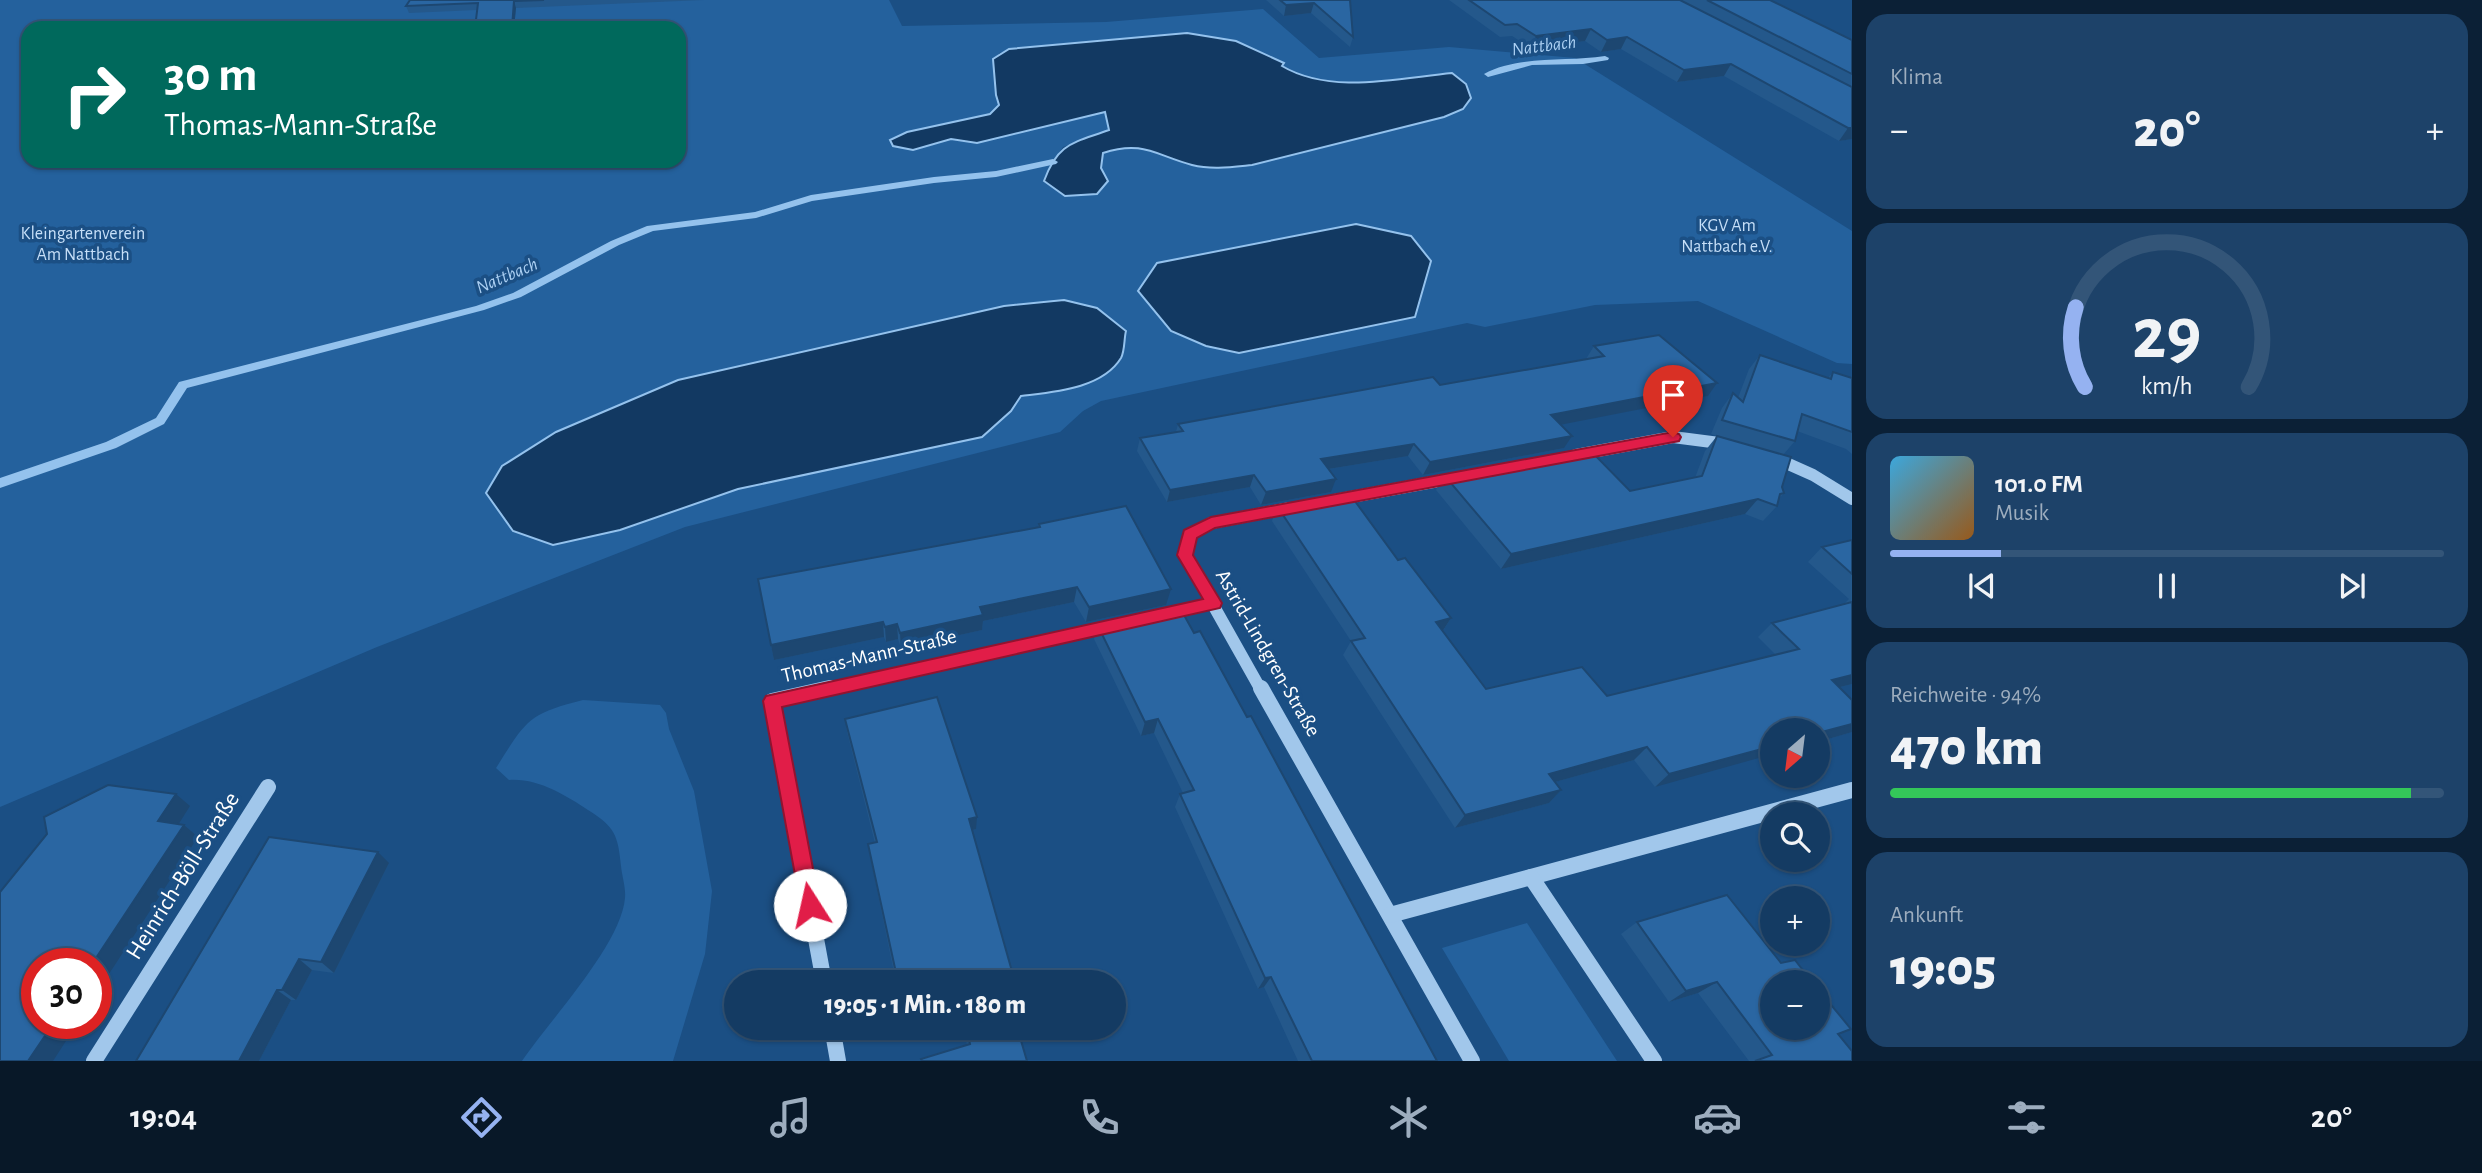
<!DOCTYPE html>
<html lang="de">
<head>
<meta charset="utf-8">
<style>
	:root { --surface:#143b63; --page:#1d4269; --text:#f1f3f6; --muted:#9dadbe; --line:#335578; --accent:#95b2f1 }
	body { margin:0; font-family:"Alegreya Sans",sans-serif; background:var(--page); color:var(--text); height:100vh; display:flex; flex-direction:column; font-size:26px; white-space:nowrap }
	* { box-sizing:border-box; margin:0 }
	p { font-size:23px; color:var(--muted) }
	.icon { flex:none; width:38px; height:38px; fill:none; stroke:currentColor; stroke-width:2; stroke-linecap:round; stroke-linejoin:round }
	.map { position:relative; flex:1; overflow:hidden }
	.panel { display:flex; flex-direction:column; gap:14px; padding:14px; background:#0b2036; width:630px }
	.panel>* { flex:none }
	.banner { position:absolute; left:21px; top:21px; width:665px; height:147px; border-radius:21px; box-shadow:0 2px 5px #0004,0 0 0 2px var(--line); background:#00695c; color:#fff; overflow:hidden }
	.needle { width:46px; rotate:208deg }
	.controls { position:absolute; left:1760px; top:718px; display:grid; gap:14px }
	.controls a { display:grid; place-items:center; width:70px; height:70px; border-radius:50%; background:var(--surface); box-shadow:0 2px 5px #0004,0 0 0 2px var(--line); font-size:35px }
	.speed { position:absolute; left:21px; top:948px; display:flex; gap:14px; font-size:35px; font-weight:700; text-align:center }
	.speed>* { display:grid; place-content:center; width:91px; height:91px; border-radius:50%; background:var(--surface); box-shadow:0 2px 5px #0004,0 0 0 2px var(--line); line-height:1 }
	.speed .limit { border:10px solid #d22; background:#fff; color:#111 }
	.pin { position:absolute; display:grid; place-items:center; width:60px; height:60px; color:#fff; margin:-72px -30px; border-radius:50% 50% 50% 0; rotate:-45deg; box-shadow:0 0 7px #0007 }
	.pin .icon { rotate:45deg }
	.me { position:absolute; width:77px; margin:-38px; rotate:350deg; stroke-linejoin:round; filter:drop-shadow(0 0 5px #0008) }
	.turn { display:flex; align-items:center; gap:24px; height:147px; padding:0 28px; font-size:32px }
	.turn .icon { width:91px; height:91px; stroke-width:2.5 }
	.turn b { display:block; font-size:49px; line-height:60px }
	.big { font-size:52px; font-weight:800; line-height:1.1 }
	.panel .widget { flex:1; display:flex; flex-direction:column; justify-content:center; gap:10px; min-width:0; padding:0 24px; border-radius:21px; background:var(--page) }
	.panel .dial { align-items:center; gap:0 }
	.dial svg { height:182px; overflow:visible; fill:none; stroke:var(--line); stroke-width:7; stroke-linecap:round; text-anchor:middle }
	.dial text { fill:var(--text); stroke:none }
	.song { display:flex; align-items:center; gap:21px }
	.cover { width:84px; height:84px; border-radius:10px; background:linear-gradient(135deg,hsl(200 70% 55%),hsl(30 70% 35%)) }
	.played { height:7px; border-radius:4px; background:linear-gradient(90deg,var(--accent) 20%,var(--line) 20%) }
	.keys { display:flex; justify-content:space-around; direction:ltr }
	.heat { display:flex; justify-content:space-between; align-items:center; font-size:38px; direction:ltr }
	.charge { height:10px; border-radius:5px; background:linear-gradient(90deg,#34c759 94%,var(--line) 0) }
	.trip { position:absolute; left:724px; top:970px; width:402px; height:70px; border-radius:35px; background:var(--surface); box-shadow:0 2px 5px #0004,0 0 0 2px var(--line); font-weight:800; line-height:70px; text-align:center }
	.tabs { display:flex; height:112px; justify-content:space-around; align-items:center; background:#081828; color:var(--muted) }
	.tabs .icon { width:49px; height:49px }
	.tabs .current { color:var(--accent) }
	.tabs b { font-size:32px; color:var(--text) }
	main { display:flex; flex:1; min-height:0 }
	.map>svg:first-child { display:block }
	.green { fill:#24619d; fill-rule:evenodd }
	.water { fill:#123962; stroke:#94c2ed; stroke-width:2 }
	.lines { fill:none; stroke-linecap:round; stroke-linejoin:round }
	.stream { fill:#94c2ed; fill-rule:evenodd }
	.minor-far1 { stroke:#a1c7eb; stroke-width:12 }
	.minor { stroke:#a1c7eb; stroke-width:16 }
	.wall { fill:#24588b }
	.shaded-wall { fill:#1d4771 }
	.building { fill:#2a66a2; stroke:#1d4771; stroke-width:2 }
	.route { fill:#e11d48; stroke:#92132f; stroke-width:2 }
	.labels { text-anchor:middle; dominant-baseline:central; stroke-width:7; stroke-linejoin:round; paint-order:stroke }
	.far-park-label { font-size:18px; fill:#c6dff8; stroke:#1b4f84 }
	.far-water-label { font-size:19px; font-style:italic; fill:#acd0f3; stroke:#1b4f84 }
	.street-label { font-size:21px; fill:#fff; stroke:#1b4f84 }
	.near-street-label { font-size:24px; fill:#fff; stroke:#1b4f84 }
</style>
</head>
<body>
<main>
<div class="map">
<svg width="1852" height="1061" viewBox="0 0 1852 1061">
	<rect width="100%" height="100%" fill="#1b4f84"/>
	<g class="green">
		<path d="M0 0H889L902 26 1106 22 1263 9 1319 58 1449 47 1575 58 1852 231V364L1837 363 1698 301 1595 305 1485 327 1467 323 1101 401 1083 411 1060 432 685 527 377 647 0 807ZM28 28H679V161H28ZM1187 33 1236 41 1284 63 1282 66C1331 95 1399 78 1452 73L1466 84 1463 109 1444 117 1252 165 1126 146 1103 153 1101 168 1108 181 1097 194 1065 196 1049 168 1063 147 1110 130 1105 112 977 143 951 139 913 150 907 132 990 114 1000 105 996 95 999 53 1023 47Z"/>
		<path d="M583 700 660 705 666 713 669 729 694 791 712 891 705 954 673 1061H522C549 1021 621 945 625 898 626 888 622 876 621 866 618 835 615 827 588 810 565 795 538 778 509 780L496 768C526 721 527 714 583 700Z"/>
		<path d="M1527 923 1617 1061H1509L1442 948Z"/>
	</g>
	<g class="water">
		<path d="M1187 33 1236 41 1284 63 1282 66C1331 95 1399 78 1452 73L1466 84 1471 98 1463 109 1444 117 1252 165C1232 167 1212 170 1192 165 1155 155 1143 140 1103 153L1101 168 1108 181 1097 194 1065 196 1044 181C1058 142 1074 143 1109 130L1105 112 977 143 951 139 913 150 893 146 890 140 907 132 990 114 999 105 996 95 993 59 1009 49Z"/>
		<path d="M1356 224 1411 236 1431 261 1415 317 1239 353 1206 346 1171 331 1138 291 1157 263Z"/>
		<path d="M1064 300 1097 308 1126 331C1124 338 1125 351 1121 358 1102 389 1053 392 1021 396L1011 411 982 437 738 489 620 530 553 545 513 531 486 493 502 466 556 432 678 380 1004 306Z"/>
	</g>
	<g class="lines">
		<g class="stream">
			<path d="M1605 56 1609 58 1608 60 1583 64 1532 65 1488 77 1484 74C1518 55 1567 62 1605 56Z"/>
			<path d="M1053 159 1058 162 1056 164 996 177 934 183 812 201 756 218 653 231 619 245 521 297 484 310 187 388 164 424 116 448 0 488V478L106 442 156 418 179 382 476 306 513 293 611 241 647 226 755 212 811 195 934 177 996 171Z"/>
		</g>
		<g class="minor-far1">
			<path d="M1576 455 1673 437 1727 444"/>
			<path d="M1775 458 1813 475 1852 499"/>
			<path d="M1335 500 1455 478"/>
			<path d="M1166 614 1214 603"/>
			<path d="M822 690 1111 626"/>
			<path d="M1261 690 1185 555 1190 535 1211 523 1290 508"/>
		</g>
		<g class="minor">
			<path d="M1261 688 1472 1061"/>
			<path d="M1531 877 1852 790"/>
			<path d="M1390 915 1531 877 1654 1061"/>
			<path d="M824 982 772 701 830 688"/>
			<path d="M832 1027 838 1061"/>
			<path d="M94 1061 268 787"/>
		</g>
	</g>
	<g class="wall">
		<path d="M410 0H704L516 8 514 28H475L477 10 409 13 406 6Z"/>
		<path d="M1266 0H1350L1353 37 1350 47 1311 13 1284 16Z"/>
		<path d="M1449 0H1770L1852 40V139L1839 141 1724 76 1677 82 1621 49 1601 52 1585 41 1531 48 1512 36 1500 37Z"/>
		<path d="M1594 346 1708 396 1560 424 1564 448 1423 475 1408 456 1329 469 1331 492 1261 505 1250 487 1167 502 1137 451 1140 438 1176 432 1178 424 1440 385 1586 359Z"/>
		<path d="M1760 355 1828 378 1833 372 1852 378V454L1846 449 1797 431 1795 441 1783 455 1782 487 1784 493 1779 498 1777 506 1763 521 1745 514 1501 569 1436 490 1444 475 1630 491 1695 478 1705 451 1717 436 1711 434 1722 408 1733 393 1738 398 1749 369Z"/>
		<path d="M1277 506 1398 560 1451 618 1443 631 1486 689 1607 696 1776 655 1758 637 1772 623 1844 604 1849 599 1808 562 1822 547 1852 540V684L1840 687 1852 732 1818 742V730L1655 787 1634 760 1555 782 1561 790 1549 803 1455 828 1343 655 1351 641 1272 521Z"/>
		<path d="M1039 524 1166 605 1086 622 1074 602 983 621 982 630 901 648 898 639 886 642 884 637 774 660 758 579 1038 527Z"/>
		<path d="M1097 624 1194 633 1437 1061H1298L1264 987 1258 989 1175 807 1180 794 1183 793 1154 733 1141 736 1094 639Z"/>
		<path d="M845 719 976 829 972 830 1015 982H951V981L946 982H896L870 856 868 844 875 843 847 732Z"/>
		<path d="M389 863 334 973 312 970 296 1000H291L259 1061H136Z"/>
		<path d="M1637 922 1839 1035 1852 1061H1749L1698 993 1669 1002 1621 934Z"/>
		<path d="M963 1027H1017L1027 1061H921V1059L967 1045Z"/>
	</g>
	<g class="shaded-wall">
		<path d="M514 1 516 8 514 28H512Z"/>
		<path d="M1314 3 1311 13 1284 16 1286 5Z"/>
		<path d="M1591 29 1585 41 1531 48 1536 36Z"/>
		<path d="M1627 37 1621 49 1601 52 1607 40Z"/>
		<path d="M1731 64 1724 76 1677 82 1684 70Z"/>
		<path d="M1848 128H1852V139L1839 141Z"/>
		<path d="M1717 383 1708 396 1544 428 1551 415Z"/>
		<path d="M1572 436 1564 448 1423 475 1430 462Z"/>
		<path d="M1414 444 1408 456 1316 471 1321 459Z"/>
		<path d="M1254 475 1250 487 1167 502 1170 490Z"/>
		<path d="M1336 479 1331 492 1261 505 1266 492Z"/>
		<path d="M1758 499 1745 514 1501 569 1511 554Z"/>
		<path d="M1077 587 1074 602 983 621 982 630 901 648 900 633 980 607Z"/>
		<path d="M1171 589 1166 605 1086 622 1089 607Z"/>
		<path d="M1451 618 1442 632 1436 622Z"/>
		<path d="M883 622 884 637 774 660 771 645Z"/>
		<path d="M897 624 898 639 886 642 885 627Z"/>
		<path d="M1852 675V684L1816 693 1832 680Z"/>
		<path d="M1158 719 1154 733 1141 736 1145 722Z"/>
		<path d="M1852 724V732L1818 742V733Z"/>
		<path d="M1773 746V754L1655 787 1669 774Z"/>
		<path d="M1647 747 1634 760 1537 787 1549 774Z"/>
		<path d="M1561 790 1549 803 1455 828 1465 815Z"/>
		<path d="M176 794 190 806 173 833 158 821Z"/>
		<path d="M977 817 976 829 969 831V819Z"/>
		<path d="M184 825 198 837 96 994V964H92Z"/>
		<path d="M378 852 389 863 334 973 321 962Z"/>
		<path d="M299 959 312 970 296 1000 282 990Z"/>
		<path d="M951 971V981L946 982H903Z"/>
		<path d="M1271 977 1264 987 1258 989 1265 978Z"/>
		<path d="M1717 982 1698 993 1669 1002 1686 991Z"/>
		<path d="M277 990 291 1000 259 1061H239Z"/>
		<path d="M53 1024H77L53 1061H28Z"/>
	</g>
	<g class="building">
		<path d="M410 0H544L514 1 512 28H475L478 3 406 6Z"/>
		<path d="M1280 0H1350L1353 37 1314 3 1286 5Z"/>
		<path d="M1469 0H1680L1852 87V128H1848L1731 64 1684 70 1627 37 1607 40 1591 29 1536 36 1517 24 1505 25Z"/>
		<path d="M1707 0H1770L1852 40V74Z"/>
		<path d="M1659 335 1717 383 1551 415 1572 436 1430 462 1414 444 1321 459 1336 479 1266 492 1254 475 1170 490 1140 438 1183 431 1178 424 1433 377 1440 385 1604 356 1594 346Z"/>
		<path d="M1760 355 1831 379 1833 372 1852 378V432L1802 414 1795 441 1722 420 1733 393 1743 402Z"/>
		<path d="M1717 436 1791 457 1782 487 1784 493 1780 494 1777 506 1758 499 1511 554 1444 475 1588 448 1630 491 1702 476Z"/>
		<path d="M1349 493 1398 560 1405 558 1451 618 1436 622 1486 689 1582 667 1607 696 1799 649 1772 623 1852 602V675L1832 680 1852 700V724L1818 733V730H1773V746L1669 774 1647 747 1549 774 1561 790 1465 815 1351 641 1365 638 1277 506Z"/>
		<path d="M1126 506 1171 589 1089 607 1077 587 980 607 983 615 900 633 897 624 885 627 883 622 771 645 758 579 1040 527 1039 524Z"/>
		<path d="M1852 540V574L1822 547Z"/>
		<path d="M1179 606 1194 633 1200 631 1247 717 1251 716 1437 1061H1312L1271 977 1265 978 1180 794 1194 790 1158 719 1145 722 1097 624Z"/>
		<path d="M937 697 977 817 969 819 1015 982H954L951 971 903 982H898L868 844 877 842 845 719Z"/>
		<path d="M108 785 176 794 158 821 184 825 92 964H37V1024H53L28 1061H0V892L47 834 44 817Z"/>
		<path d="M269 837 378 852 321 962 299 959 282 990H277L239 1061H136Z"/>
		<path d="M1727 895 1781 963 1795 960 1812 982H1773V1027H1818V989L1851 1029 1838 1034 1852 1051V1061H1755L1772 1055 1717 982 1686 991 1637 922Z"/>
		<path d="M966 1027H1017L1027 1061H922L921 1059 970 1044Z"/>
	</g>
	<path class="route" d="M1673 432 1679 434 1681 437 1679 441 1215 528 1197 538 1193 555 1222 603 1220 608 782 707 820 905 817 913 810 916 802 913 763 701 766 696 1203 599 1177 555 1184 530 1211 517Z"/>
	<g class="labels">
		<g class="far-park-label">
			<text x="1727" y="226">KGV Am<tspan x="1727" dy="21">Nattbach e.V.</tspan></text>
			<text x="83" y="234">Kleingartenverein<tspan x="83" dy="21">Am Nattbach</tspan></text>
		</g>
		<g class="far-water-label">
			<text transform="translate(1544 46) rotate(-7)">Nattbach</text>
			<text transform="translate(507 276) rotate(-23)">Nattbach</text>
		</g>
		<g class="street-label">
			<text transform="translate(1268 653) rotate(60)">Astrid-Lindgren-Straße</text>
			<text transform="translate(869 656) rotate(-13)">Thomas-Mann-Straße</text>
		</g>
		<g class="near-street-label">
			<text transform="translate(183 876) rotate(-58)">Heinrich-Böll-Straße</text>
		</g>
	</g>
</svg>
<div class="controls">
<a><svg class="needle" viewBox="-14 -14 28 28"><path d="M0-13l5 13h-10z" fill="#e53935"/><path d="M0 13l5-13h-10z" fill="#9dadbe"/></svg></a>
<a><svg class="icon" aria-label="search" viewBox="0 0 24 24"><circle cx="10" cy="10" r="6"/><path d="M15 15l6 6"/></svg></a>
<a>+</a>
<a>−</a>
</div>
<div class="speed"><div class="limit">30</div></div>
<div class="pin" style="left:1673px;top:437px;background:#d93025"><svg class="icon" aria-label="arrive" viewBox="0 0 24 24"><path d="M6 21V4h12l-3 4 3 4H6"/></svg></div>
<svg class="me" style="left:810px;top:905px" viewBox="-20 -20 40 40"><circle r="19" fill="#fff"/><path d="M0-13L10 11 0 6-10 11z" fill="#e11d48"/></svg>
<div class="trip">19:05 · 1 Min. · 180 m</div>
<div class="banner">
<div class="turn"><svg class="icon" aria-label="right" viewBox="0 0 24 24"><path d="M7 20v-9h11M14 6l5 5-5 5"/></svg><div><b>30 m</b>Thomas-Mann-Straße</div></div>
</div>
</div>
<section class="panel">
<div class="widget"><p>Klima</p>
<div class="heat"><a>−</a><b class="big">20°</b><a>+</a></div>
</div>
<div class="widget dial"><svg viewBox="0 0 100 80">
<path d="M14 69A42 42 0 1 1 86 69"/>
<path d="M14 69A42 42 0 0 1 10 34" stroke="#95b2f1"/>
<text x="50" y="56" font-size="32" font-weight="700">29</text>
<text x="50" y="72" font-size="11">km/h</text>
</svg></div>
<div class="widget">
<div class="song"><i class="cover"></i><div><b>101.0 FM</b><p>Musik</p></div></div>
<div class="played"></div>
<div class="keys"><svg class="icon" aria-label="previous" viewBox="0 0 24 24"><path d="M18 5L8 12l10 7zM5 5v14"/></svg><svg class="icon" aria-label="pause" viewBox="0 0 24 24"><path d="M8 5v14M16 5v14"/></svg><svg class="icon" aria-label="next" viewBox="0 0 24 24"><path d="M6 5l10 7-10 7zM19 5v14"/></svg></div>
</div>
<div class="widget"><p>Reichweite · 94%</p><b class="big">470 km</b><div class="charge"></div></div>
<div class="widget"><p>Ankunft</p><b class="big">19:05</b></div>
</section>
</main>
<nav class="tabs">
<b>19:04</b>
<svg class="icon current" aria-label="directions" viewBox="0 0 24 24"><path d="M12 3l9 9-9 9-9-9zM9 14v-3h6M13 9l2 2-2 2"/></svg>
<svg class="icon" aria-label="music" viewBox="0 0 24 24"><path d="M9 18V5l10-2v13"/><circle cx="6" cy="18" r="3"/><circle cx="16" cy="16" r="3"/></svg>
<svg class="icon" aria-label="phone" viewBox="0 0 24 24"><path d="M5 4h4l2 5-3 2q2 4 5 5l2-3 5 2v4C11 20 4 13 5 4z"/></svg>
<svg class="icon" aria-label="climate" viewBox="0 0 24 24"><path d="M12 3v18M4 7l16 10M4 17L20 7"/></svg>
<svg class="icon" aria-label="car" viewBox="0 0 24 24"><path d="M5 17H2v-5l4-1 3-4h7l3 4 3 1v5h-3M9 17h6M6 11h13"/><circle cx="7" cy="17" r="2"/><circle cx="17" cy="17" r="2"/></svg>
<svg class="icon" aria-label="filters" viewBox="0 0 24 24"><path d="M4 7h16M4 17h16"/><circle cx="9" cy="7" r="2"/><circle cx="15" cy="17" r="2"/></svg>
<b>20°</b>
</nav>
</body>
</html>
